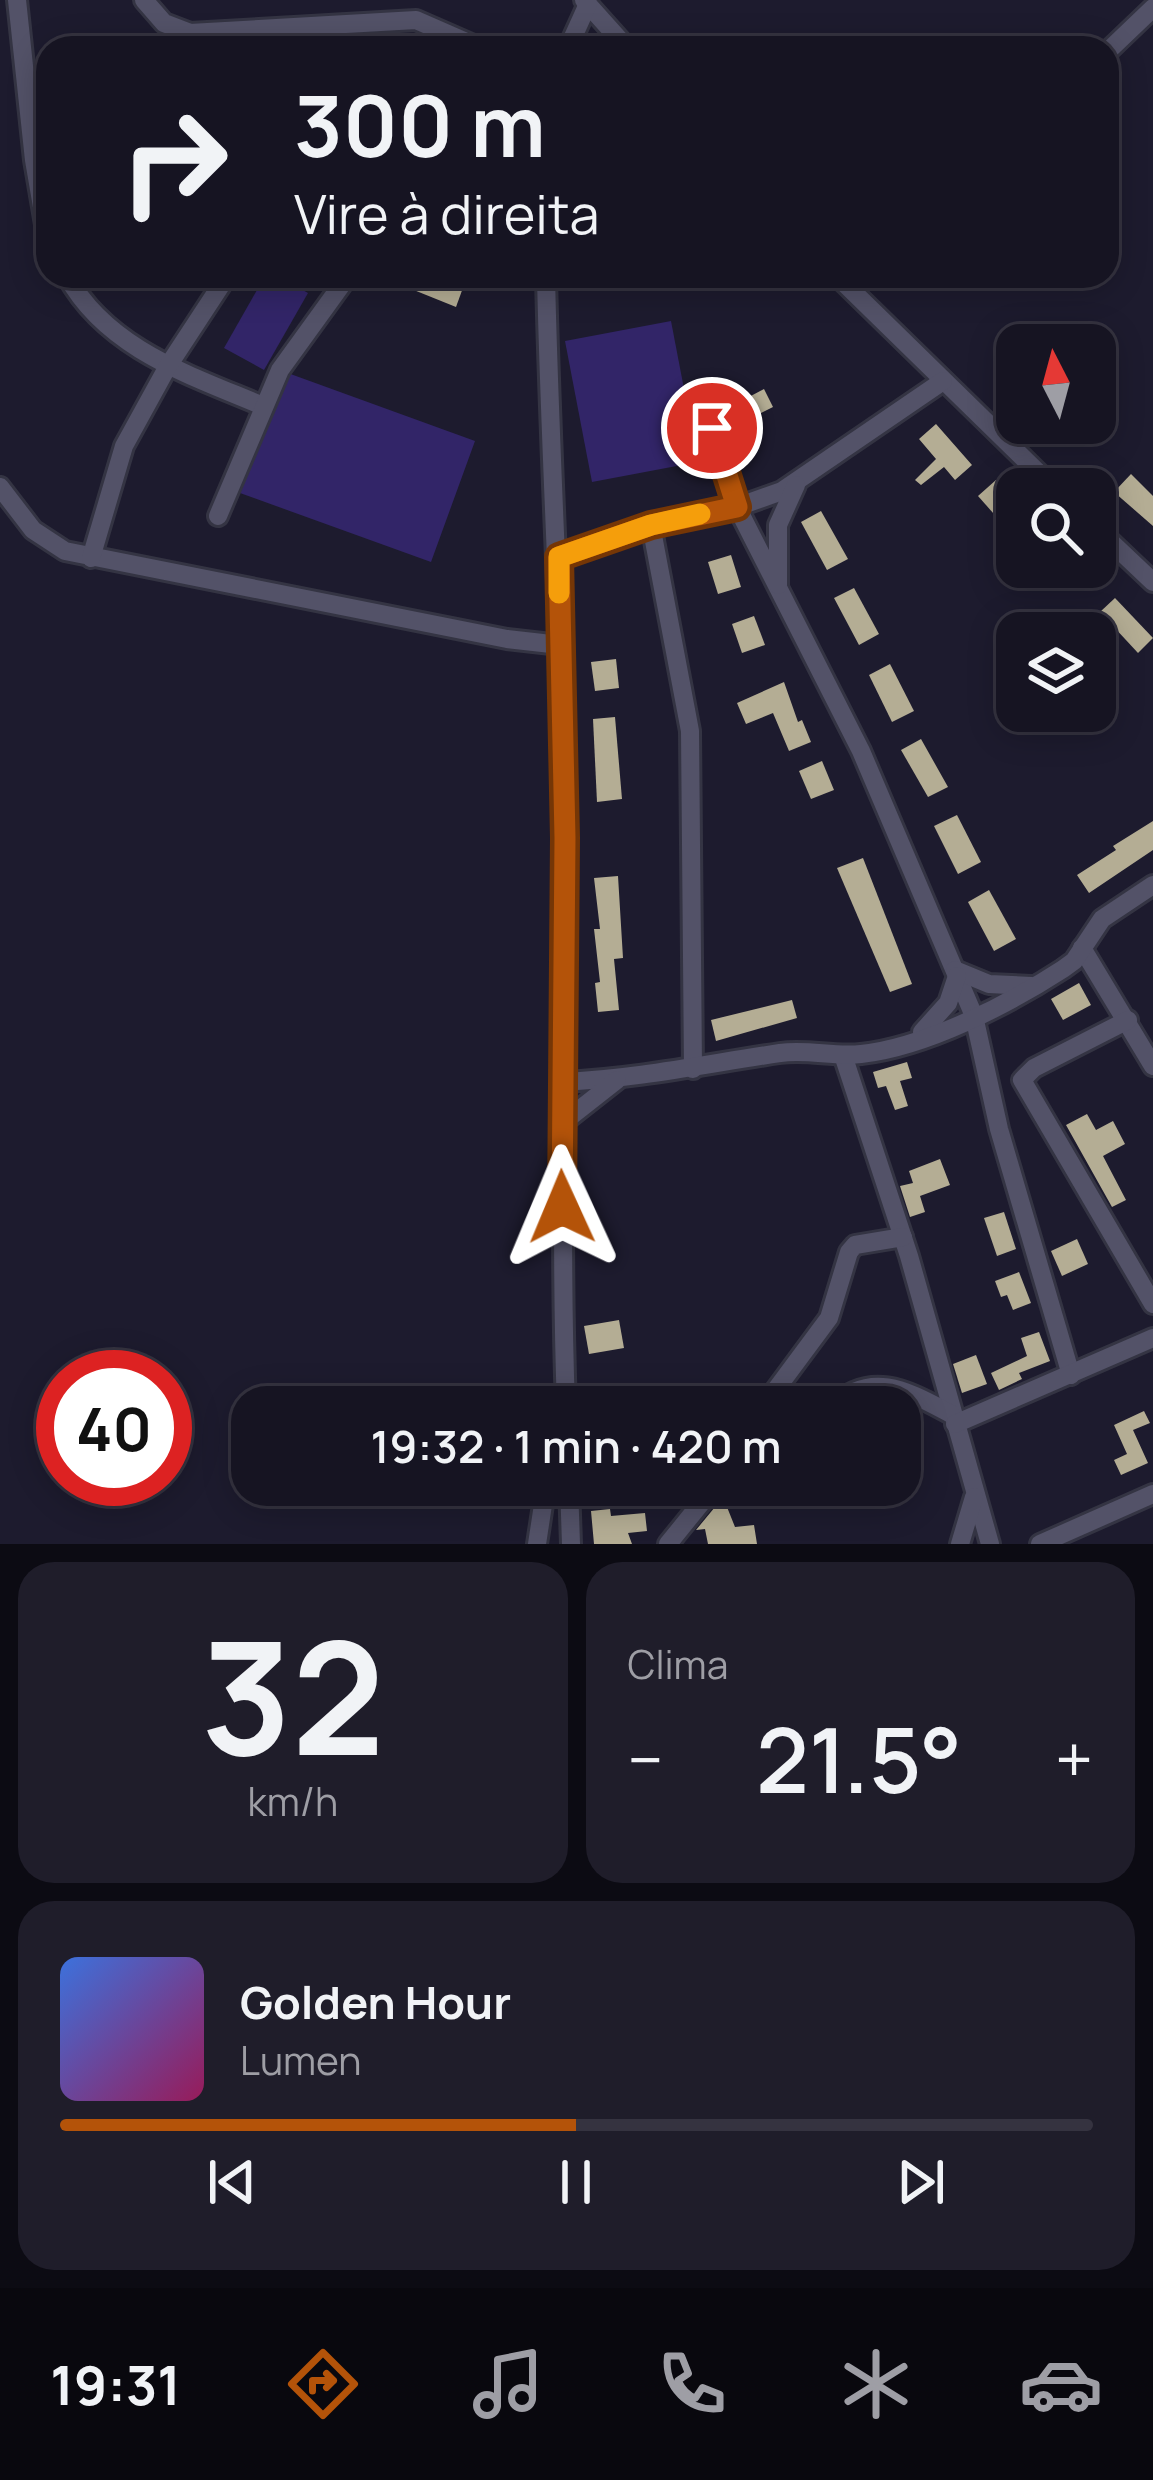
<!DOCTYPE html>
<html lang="pt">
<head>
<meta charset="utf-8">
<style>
	:root { --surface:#161422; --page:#1f1d2a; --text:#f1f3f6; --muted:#9e9ea5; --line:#353340; --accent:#b45309 }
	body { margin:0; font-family:Manrope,sans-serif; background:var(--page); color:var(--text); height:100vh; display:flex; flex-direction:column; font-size:45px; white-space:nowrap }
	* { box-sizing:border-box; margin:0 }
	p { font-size:39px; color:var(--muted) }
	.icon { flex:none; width:66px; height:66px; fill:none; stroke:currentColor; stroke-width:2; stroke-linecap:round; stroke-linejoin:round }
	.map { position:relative; height:1544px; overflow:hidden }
	.drawer { display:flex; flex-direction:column; gap:18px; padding:18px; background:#0c0b13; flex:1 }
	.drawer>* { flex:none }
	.top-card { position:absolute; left:36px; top:36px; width:1083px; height:252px; border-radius:36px; box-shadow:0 6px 30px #0003,0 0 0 3px var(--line); background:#161422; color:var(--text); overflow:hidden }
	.needle { width:78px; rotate:354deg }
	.fabs { position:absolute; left:996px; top:324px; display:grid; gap:24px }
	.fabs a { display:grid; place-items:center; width:120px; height:120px; border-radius:24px; background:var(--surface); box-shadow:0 6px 30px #0003,0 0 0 3px var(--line); font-size:60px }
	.speed { position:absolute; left:36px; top:1350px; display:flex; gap:24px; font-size:60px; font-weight:700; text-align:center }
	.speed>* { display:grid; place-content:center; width:156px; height:156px; border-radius:50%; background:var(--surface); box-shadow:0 6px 30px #0003,0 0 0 3px var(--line); line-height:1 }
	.speed .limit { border:18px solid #d22; background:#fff; color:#111 }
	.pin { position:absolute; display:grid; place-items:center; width:102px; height:102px; color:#fff; margin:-51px; border:6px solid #fff; border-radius:50%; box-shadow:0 3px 12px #0007 }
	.me { position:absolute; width:132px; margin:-66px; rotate:359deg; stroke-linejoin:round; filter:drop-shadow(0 0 9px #0008) }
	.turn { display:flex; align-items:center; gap:42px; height:252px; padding:0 60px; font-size:54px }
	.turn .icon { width:156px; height:156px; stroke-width:2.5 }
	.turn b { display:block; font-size:84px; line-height:102px }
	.big { font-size:90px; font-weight:600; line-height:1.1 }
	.drawer .card { flex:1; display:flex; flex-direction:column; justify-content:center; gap:18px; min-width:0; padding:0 42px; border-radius:36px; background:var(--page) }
	.drawer .dial { align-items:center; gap:0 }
	.dial b { font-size:156px; line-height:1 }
	.song { display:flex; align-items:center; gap:36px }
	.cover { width:144px; height:144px; border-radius:18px; background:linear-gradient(135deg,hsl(220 70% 55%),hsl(330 70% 35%)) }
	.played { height:12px; border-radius:6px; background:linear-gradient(90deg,var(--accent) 50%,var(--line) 50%) }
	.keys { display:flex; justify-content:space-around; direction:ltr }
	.heat { display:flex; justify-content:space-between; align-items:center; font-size:66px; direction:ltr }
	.drawer .tiles { flex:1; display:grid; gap:18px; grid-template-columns:1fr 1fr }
	.card:last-child { grid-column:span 2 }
	.trip { position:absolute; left:231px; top:1386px; width:690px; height:120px; border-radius:36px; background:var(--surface); box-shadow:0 6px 30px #0003,0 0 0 3px var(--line); font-weight:600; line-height:120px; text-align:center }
	.tab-bar { display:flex; height:192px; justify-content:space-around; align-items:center; background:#09080e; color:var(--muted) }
	.tab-bar .icon { width:84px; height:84px }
	.tab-bar .active { color:var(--accent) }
	.tab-bar b { font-size:54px; color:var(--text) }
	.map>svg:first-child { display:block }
	.green { fill:#322568 }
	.building { fill:#b4ad94 }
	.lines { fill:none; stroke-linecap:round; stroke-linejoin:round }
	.minor-casing { stroke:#343443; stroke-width:24 }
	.minor { stroke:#535268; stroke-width:18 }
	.route-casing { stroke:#753606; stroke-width:30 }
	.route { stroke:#b45309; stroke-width:21 }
	.slow { stroke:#f59e0b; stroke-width:21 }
</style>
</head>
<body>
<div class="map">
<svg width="1153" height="1544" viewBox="0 0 1153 1544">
	<rect width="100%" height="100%" fill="#1d1b2e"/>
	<g class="green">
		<path d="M265 276H277L308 293 264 370 224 348Z"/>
		<path d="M671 321 698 462 592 482 565 341Z"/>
		<path d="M285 372 475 441 431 562 240 493Z"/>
	</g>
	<g class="building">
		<path d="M379 276H441L464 285 456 307Z"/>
		<path d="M764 389 773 407 737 425 728 408Z"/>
		<path d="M936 424 972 465 955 480 944 467 921 485 915 480 936 459 919 439Z"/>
		<path d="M1131 474 1153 496V526L1114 492Z"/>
		<path d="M996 480 1017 505V540L978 496Z"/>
		<path d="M821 511 848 559 827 570 801 522Z"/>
		<path d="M731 555 741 587 718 594 708 562Z"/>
		<path d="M854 588 879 634 859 645 834 598Z"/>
		<path d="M1115 598 1153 638 1138 653 1100 612Z"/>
		<path d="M754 616 765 645 742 653 732 624Z"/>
		<path d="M616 659 619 688 595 691 591 662Z"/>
		<path d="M890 664 914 711 892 722 869 675Z"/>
		<path d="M784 682 798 722 802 720 811 742 789 751 773 713 746 724 737 703Z"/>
		<path d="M615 717 622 799 597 802 593 719Z"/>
		<path d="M921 739 948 787 928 797 901 750Z"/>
		<path d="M822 761 834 790 811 799 799 771Z"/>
		<path d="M957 815 981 862 958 874 934 826Z"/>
		<path d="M1153 821V850L1089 893 1077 875 1116 850 1113 846Z"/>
		<path d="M863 858 912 984 890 992 837 868Z"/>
		<path d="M618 876 623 958 614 959 619 1010 598 1012 595 983 600 982 594 929H600L594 878Z"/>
		<path d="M989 890 1016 939 994 951 968 902Z"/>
		<path d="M1079 983 1091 1005 1063 1020 1051 999Z"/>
		<path d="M792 1000 797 1018 716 1041 711 1020Z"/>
		<path d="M907 1062 912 1078 900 1081 908 1106 895 1110 886 1086 878 1088 873 1072Z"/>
		<path d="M1087 1114 1096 1130 1113 1121 1125 1144 1103 1156 1126 1200 1112 1207 1066 1125Z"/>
		<path d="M940 1159 950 1185 920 1196 925 1212 910 1217 900 1186 913 1183 909 1171Z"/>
		<path d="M1004 1212 1016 1249 997 1256 984 1218Z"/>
		<path d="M1077 1239 1088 1264 1062 1276 1051 1251Z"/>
		<path d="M1019 1272 1031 1303 1013 1310 1007 1295 1001 1297 995 1281Z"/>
		<path d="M619 1320 624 1348 589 1354 584 1326Z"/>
		<path d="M1039 1332 1050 1361 1019 1373 1022 1379 999 1390 991 1373 1027 1356 1021 1338Z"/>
		<path d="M976 1355 987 1384 962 1393 953 1364Z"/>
		<path d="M1144 1411 1150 1423 1133 1430 1148 1463 1121 1475 1114 1460 1127 1454 1114 1425Z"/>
		<path d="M725 1502 735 1527 754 1525 757 1544H708L705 1529 696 1530 715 1507Z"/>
		<path d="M610 1509 611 1516 645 1513 647 1531 628 1533 632 1544H594L591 1511Z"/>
	</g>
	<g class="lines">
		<defs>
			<g id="minor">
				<path d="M17 0 34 160 48 242"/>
				<path d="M144 0 164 23 190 33 416 20 480 48"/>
				<path d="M584 0 627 48"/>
				<path d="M568 48 588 4"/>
				<path d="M1107 52 1153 8"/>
				<path d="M67 276C107 349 190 375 263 406"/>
				<path d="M546 276C550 462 562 647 565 832 567 1024 559 1215 566 1407"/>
				<path d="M837 276 1055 489"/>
				<path d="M712 428 737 507 861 751 974 1016 999 1129 1071 1375"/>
				<path d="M0 487 33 530 65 551 507 639 560 645"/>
				<path d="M218 516 280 370 348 276"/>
				<path d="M651 525 690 731 693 1069"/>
				<path d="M1095 527 1153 582"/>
				<path d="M559 557 651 525 737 507 782 491 943 381"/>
				<path d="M91 558 124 446 168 366 227 276"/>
				<path d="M778 585V525L796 485"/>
				<path d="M1082 948 1153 1066"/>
				<path d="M955 970 989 984 1031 986"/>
				<path d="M1128 1020 1034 1068 1022 1080 1153 1304"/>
				<path d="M922 1032 948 1003 957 976"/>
				<path d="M843 1055 909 1256 990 1544"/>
				<path d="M562 1082C636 1079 706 1064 780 1053 808 1049 833 1057 861 1054 926 1047 1009 1004 1063 969L1074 961 1102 919 1153 885"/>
				<path d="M561 1124 617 1080"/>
				<path d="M763 1407 829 1318 849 1252 855 1245 903 1237"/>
				<path d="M832 1407C872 1369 909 1392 951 1414"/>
				<path d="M955 1424 1153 1338"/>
				<path d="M569 1485 571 1544"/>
				<path d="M537 1544 546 1485"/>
				<path d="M668 1544 706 1497 724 1485"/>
				<path d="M960 1544 974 1497"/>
				<path d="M1040 1544 1153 1494"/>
			</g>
		</defs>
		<use href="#minor" class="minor-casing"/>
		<use href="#minor" class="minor"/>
	</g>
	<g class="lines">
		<defs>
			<path id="route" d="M562 1207 565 838 559 557 651 525 737 507 712 428"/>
		</defs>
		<use href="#route" class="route-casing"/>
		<use href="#route" class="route"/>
		<path class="slow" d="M559 593V557L651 525 700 514"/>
	</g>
</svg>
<div class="fabs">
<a><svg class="needle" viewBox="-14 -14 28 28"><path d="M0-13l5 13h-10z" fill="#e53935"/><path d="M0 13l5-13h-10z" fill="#9e9ea5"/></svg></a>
<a><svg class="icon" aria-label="search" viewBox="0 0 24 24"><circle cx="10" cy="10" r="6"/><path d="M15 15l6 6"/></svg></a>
<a><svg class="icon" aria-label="layers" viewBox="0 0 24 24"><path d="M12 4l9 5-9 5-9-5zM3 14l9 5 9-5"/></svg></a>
</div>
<div class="speed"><div class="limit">40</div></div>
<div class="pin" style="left:712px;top:428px;background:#d93025"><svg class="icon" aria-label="arrive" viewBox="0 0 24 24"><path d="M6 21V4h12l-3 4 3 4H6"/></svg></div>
<svg class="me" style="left:562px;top:1207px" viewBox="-20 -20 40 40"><path d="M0-17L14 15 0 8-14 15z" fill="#b45309" stroke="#fff" stroke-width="4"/></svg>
<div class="trip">19:32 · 1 min · 420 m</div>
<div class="top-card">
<div class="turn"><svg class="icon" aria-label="right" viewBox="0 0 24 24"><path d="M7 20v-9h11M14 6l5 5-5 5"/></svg><div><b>300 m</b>Vire à direita</div></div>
</div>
</div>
<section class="drawer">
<div class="tiles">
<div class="card dial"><b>32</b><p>km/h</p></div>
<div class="card"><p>Clima</p>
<div class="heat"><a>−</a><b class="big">21.5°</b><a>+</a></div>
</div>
<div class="card">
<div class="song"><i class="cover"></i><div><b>Golden Hour</b><p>Lumen</p></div></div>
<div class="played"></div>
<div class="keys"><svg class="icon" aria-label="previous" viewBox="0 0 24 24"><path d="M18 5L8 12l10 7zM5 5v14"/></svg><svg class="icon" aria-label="pause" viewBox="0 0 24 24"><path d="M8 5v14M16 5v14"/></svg><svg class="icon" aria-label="next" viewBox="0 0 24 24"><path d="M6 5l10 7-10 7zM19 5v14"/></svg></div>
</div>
</div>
</section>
<nav class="tab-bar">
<b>19:31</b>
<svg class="icon active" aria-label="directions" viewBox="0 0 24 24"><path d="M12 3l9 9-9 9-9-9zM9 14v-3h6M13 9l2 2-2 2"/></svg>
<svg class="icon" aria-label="music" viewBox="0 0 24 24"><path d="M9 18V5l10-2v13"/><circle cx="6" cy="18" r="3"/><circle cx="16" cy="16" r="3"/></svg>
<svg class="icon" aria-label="phone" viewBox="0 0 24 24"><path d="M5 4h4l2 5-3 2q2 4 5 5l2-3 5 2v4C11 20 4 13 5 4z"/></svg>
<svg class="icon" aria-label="climate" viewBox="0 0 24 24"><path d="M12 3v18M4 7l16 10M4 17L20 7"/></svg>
<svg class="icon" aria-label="car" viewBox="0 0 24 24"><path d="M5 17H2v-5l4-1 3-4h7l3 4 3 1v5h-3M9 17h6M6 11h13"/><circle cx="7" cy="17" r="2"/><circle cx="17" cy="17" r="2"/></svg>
</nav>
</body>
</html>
